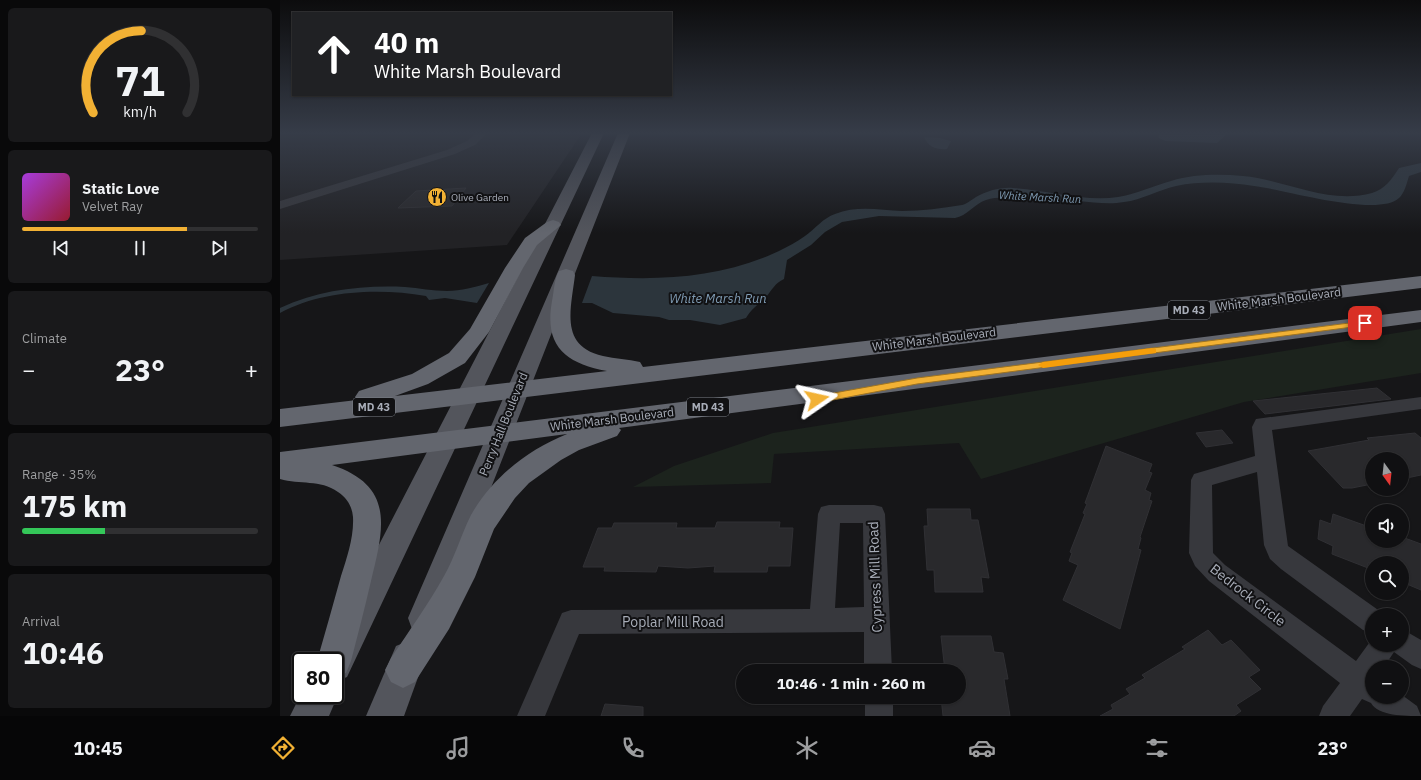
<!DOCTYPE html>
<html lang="en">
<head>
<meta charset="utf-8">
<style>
	:root { --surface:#101012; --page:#19191b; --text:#f1f3f6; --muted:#9c9d9f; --line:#303032; --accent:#f2b134 }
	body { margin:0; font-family:"IBM Plex Sans",sans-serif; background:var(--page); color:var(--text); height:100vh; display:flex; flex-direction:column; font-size:15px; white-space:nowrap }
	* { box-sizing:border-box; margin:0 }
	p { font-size:13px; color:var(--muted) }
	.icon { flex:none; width:22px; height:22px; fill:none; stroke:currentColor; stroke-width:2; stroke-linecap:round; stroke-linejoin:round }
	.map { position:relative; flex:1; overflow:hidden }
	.details { display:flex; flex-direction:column; gap:8px; padding:8px; background:#09090a; width:280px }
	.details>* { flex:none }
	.guide { position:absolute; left:12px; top:12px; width:380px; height:84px; border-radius:0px; box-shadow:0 1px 3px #0004,0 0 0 1px var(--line); background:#202124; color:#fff; overflow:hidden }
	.needle { width:26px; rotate:165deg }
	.controls { position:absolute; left:1085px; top:452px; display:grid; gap:8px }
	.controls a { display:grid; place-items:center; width:44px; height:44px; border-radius:50%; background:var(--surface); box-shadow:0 1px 3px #0004,0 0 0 1px var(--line); font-size:20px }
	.speed { position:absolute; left:12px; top:652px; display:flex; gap:8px; font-size:20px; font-weight:700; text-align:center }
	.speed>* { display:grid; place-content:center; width:52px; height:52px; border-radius:50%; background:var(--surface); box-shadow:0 1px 3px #0004,0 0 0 1px var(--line); line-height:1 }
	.speed .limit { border:2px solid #111; border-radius:6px; background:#fff; color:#111 }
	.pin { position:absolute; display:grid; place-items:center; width:34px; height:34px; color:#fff; margin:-17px; border-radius:8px; box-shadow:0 2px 6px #0006 }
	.me { position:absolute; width:44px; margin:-22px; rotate:79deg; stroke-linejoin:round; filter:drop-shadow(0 0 3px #0008) }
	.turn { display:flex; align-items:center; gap:14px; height:84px; padding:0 16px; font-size:18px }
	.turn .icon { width:52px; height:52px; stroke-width:2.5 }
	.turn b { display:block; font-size:28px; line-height:34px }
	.big { font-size:30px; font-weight:800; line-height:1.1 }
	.details .tile { flex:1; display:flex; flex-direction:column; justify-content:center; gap:6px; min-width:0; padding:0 14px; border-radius:6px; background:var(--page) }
	.details .dial { align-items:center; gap:0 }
	.dial svg { height:104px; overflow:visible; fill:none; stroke:var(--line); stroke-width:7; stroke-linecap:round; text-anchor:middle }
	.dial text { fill:var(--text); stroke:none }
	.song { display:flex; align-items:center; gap:12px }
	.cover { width:48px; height:48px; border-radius:6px; background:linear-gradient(135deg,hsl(280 70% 55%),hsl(350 70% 35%)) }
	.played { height:4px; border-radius:2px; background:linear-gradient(90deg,var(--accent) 70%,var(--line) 70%) }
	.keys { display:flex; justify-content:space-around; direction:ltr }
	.heat { display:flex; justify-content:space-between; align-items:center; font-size:22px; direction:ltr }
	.charge { height:6px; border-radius:3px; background:linear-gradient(90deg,#34c759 35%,var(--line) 0) }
	.trip { position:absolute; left:456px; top:664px; width:230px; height:40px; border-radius:20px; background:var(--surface); box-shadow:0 1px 3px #0004,0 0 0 1px var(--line); font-weight:800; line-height:40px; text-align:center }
	.dock { display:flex; height:64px; justify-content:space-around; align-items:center; background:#060607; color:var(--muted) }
	.dock .icon { width:28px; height:28px }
	.dock .current { color:var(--accent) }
	.dock b { font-size:18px; color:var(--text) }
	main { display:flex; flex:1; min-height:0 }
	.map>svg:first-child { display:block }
	.built { fill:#222225 }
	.green { fill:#1c231d }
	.water { fill:#2c353c }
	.building { fill:#29292c; stroke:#303034 }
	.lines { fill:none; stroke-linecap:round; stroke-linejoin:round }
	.minor { fill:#37383d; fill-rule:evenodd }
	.major { fill:#53555c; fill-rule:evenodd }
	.highway { fill:#63666e; fill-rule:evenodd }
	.route { fill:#f2b134; stroke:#9d7322 }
	.slow { fill:#f59e0b }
	.labels { text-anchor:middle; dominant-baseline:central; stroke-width:4; stroke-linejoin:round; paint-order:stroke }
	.far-poi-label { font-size:10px; fill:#a8adb8; stroke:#111113; text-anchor:start }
	.far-water-label { font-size:11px; font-style:italic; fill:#7f9bb3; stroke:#111113 }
	.shield { fill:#111113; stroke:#7b7e86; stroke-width:1 }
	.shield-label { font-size:11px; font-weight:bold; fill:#a8adb8 }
	.street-label { font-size:12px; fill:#a8adb8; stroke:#111113 }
	.water-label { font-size:13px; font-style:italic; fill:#7f9bb3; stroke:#111113 }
	.near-street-label { font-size:14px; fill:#a8adb8; stroke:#111113 }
</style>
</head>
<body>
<main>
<section class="details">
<div class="tile dial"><svg viewBox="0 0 100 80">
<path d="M14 69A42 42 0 1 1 86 69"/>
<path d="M14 69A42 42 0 0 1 51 6" stroke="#f2b134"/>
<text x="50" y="56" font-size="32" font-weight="700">71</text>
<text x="50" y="72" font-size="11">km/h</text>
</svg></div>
<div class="tile">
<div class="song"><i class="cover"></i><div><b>Static Love</b><p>Velvet Ray</p></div></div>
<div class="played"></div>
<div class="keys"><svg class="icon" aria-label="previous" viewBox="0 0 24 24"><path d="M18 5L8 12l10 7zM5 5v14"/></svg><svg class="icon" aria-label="pause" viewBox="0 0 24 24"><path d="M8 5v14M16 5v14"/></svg><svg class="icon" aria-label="next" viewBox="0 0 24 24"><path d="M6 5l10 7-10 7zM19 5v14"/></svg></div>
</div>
<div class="tile"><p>Climate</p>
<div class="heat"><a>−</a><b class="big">23°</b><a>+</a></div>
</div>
<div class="tile"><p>Range · 35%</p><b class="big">175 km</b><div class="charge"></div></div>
<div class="tile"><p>Arrival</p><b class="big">10:46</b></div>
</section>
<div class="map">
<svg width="1141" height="716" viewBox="0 0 1141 716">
	<rect width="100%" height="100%" fill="#161618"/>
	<path class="built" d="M0 133H302L227 245 0 260Z"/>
	<path class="green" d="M1141 329V373L964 402 701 479 679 443 494 454 491 483 353 487 394 466 493 433Z"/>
	<g class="water">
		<path d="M878 133H948L937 143 885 141 879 138Z"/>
		<path d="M644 137 660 138 671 141 667 149C657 150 648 147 644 137Z"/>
		<path d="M1141 163V172L1129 176C1127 183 1124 194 1119 198 1098 218 1002 189 974 186 949 182 921 181 896 186 878 190 862 200 844 202 828 205 814 202 798 201 791 201 782 203 775 203 752 203 728 193 706 200 694 204 687 216 675 218L599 216 562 222 545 232 531 245 507 260 504 279C495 283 492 290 486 297 479 304 471 309 466 318L440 325 410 320H389L379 317 333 313 312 303H302L312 276C376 281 440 279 499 251 507 247 517 242 525 236 535 229 543 218 555 214 577 205 600 210 622 211 642 211 662 208 682 205 687 204 691 200 696 197 707 191 720 187 733 188 767 190 804 202 838 197 856 194 873 186 891 181 914 174 939 174 963 176 1006 180 1048 205 1092 193 1105 189 1112 179 1119 168Z"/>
		<path d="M209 283 197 303 165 298 149 300 146 296C100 288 42 290 0 313V308C39 290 82 285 125 287 139 288 153 291 167 291 181 291 195 287 209 283Z"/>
	</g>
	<g class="building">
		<path d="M186 188 172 206 118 208 136 191Z"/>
		<path d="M1097 388 1111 399 985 414 973 401Z"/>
		<path d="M942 430 953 443 926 447 916 433Z"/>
		<path d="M1135 433 1141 438V475L1122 479V459H1092V484L1072 488H1063L1028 451 1089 440 1087 438Z"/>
		<path d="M826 446 872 464 869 472 872 473 865 490 871 493 869 500 872 501 860 537 861 538 858 549 861 550 840 629 783 600 798 565 789 561 792 553 790 552 805 514 803 513 807 504 805 503Z"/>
		<path d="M647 509H690L691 520H698L709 578 701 577 703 592H655L654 570H647L644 526H648Z"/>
		<path d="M1053 514 1092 528V541H1122V537L1141 544V590L1122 582V563H1088V568L1052 554 1053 546 1038 539 1040 520 1051 524Z"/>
		<path d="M437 522H500L499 528H513L510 566H488L487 572H434L435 566 408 568 378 566 376 572 324 571 325 567H303L318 528H332L334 523H397L396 528H435Z"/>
		<path d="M928 630 942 645 951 640 980 670 969 677 981 689 956 705 961 711 954 716H820L833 709 831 705 850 694 846 689 865 678 862 675 905 649 902 647Z"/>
		<path d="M661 636H711L714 652 723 653 728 679H724L730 716H663L661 697H679V671H665Z"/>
		<path d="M325 704 363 707V716H321Z"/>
	</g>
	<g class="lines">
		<g class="minor">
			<path d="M196 133H207L195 145 175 154 0 209V201L167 150 187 141Z"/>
			<path d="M1141 397V409L992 430 1008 546 1101 612 1102 615H1092V633L1083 630 1001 569 990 559 984 545 977 472 932 485 933 553 945 565 1076 661 1092 639V645H1122V629L1141 640V669L1132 665 1114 652 1104 667H1092V697H1122V695L1137 706 1141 716C1125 716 1098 716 1091 703L1082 699 1070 716H1039L1043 706 1060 683 929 581 915 566 909 553 911 480 914 474 975 456 972 427 976 419Z"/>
			<path d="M549 505H594L602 507 605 514 612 671H584V632L299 634 265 716H237L282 613 291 610 530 609 538 514 541 507ZM560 523H583L584 607 555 608Z"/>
			<rect x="585" y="697" width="28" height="19"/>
		</g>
		<g class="major">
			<path d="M312 133H324L67 677 55 682V661H39L43 653Z"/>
			<path d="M338 133H350L160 618 156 629 144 634 132 629 128 618Z"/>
			<path d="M128 641 140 646 145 658 124 716H86L116 646Z"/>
			<path d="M55 688 58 695 49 716H10L21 694V695H55Z"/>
		</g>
		<g class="highway">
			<path d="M273 220 279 222 281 225 257 245 243 268 209 332 185 363 148 384 115 396 327 371C285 363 264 346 272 301 274 292 274 279 279 271L286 269 293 271 295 275C291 309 279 346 323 356 335 359 348 359 360 362L363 367 1141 276V288L0 427V409L77 400 75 397 79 391 132 374 169 353 190 329 225 268 245 238 267 222Z"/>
			<path d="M1141 310V322L339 428 341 430 337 436 299 450 281 460 249 483 235 498 214 529 195 577 169 629 135 682 123 688 111 682 105 670 111 658C129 631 148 605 164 576 175 557 181 535 191 515 212 478 247 450 287 434L52 465C115 486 104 528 91 581 85 607 78 634 71 661L66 673 55 678V661H37C45 633 53 605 61 576 67 557 74 537 73 517 72 506 67 498 58 492 40 479 20 485 0 479V452Z"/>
		</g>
	</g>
	<linearGradient id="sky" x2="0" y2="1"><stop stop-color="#0c0c0d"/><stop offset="0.57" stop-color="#363c48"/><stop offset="1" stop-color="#363c48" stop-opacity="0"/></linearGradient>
	<rect width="1141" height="233" fill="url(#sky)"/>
	<path class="route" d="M1085 321 1088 322V325L637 384 537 403 532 399 537 396 637 378Z"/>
	<path class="slow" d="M872 348 876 349V353L763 368 758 365 763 362Z"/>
	<defs>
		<symbol id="restaurant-disc" viewBox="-11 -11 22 22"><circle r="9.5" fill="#f2b134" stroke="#111113"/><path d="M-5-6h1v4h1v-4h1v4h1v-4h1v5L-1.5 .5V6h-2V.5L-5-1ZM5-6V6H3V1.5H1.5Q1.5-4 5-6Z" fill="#111"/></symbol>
	</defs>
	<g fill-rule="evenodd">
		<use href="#restaurant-disc" x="146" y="186" width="22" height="22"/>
	</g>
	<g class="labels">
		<g class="far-poi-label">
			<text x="171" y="197">Olive Garden</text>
		</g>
		<g class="far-water-label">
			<text transform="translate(760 197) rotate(3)">White Marsh Run</text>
		</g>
		<g class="shield">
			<rect x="888" y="301" width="42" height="18" rx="3"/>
			<rect x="73" y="398" width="42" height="18" rx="3"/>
			<rect x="407" y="398" width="42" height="18" rx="3"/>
		</g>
		<g class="shield-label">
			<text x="909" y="310">MD 43</text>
			<text x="94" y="407">MD 43</text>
			<text x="428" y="407">MD 43</text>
		</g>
		<g class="street-label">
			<text transform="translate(999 299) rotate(-7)">White Marsh Boulevard</text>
			<text transform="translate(654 339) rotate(-7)">White Marsh Boulevard</text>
			<text transform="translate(332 419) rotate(-7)">White Marsh Boulevard</text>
			<text transform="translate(223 424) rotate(-68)">Perry Hall Boulevard</text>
		</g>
		<g class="water-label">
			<text x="438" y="298">White Marsh Run</text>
		</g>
		<g class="near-street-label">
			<text transform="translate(595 577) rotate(-92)">Cypress Mill Road</text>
			<text transform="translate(968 595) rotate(38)">Bedrock Circle</text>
			<text x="393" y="622">Poplar Mill Road</text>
		</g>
	</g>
</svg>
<div class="controls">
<a><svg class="needle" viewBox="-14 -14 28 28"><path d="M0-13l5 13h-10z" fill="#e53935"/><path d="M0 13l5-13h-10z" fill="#9c9d9f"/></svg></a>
<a><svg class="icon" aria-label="sound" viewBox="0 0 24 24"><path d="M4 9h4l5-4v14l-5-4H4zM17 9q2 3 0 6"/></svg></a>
<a><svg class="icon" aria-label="search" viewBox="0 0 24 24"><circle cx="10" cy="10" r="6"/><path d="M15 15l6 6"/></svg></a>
<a>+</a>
<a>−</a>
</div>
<div class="speed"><div class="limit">80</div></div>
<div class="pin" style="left:1085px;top:323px;background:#d93025"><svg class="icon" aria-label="arrive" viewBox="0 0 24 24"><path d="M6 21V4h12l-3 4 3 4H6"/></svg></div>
<svg class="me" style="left:537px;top:399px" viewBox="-20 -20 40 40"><path d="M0-17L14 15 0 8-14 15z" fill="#f2b134" stroke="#fff" stroke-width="4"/></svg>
<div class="trip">10:46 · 1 min · 260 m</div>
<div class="guide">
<div class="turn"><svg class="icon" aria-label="ahead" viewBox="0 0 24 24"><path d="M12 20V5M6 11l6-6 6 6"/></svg><div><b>40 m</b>White Marsh Boulevard</div></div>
</div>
</div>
</main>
<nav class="dock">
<b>10:45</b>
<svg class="icon current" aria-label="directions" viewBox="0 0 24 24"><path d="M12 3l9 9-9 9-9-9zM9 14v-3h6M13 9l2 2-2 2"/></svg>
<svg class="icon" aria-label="music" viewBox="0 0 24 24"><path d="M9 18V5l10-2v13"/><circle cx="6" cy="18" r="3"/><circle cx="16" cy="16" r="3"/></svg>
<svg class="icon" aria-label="phone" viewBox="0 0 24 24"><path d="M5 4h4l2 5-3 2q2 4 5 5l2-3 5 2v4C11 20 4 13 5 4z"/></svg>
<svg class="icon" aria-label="climate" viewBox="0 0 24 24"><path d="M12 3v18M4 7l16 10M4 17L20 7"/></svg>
<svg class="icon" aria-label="car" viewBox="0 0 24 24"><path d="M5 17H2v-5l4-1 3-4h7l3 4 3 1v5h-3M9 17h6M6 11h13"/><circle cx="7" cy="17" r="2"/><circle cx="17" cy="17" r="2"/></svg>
<svg class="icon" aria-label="filters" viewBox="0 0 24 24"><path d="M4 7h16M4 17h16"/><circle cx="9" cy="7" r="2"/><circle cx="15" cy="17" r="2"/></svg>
<b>23°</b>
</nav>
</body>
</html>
